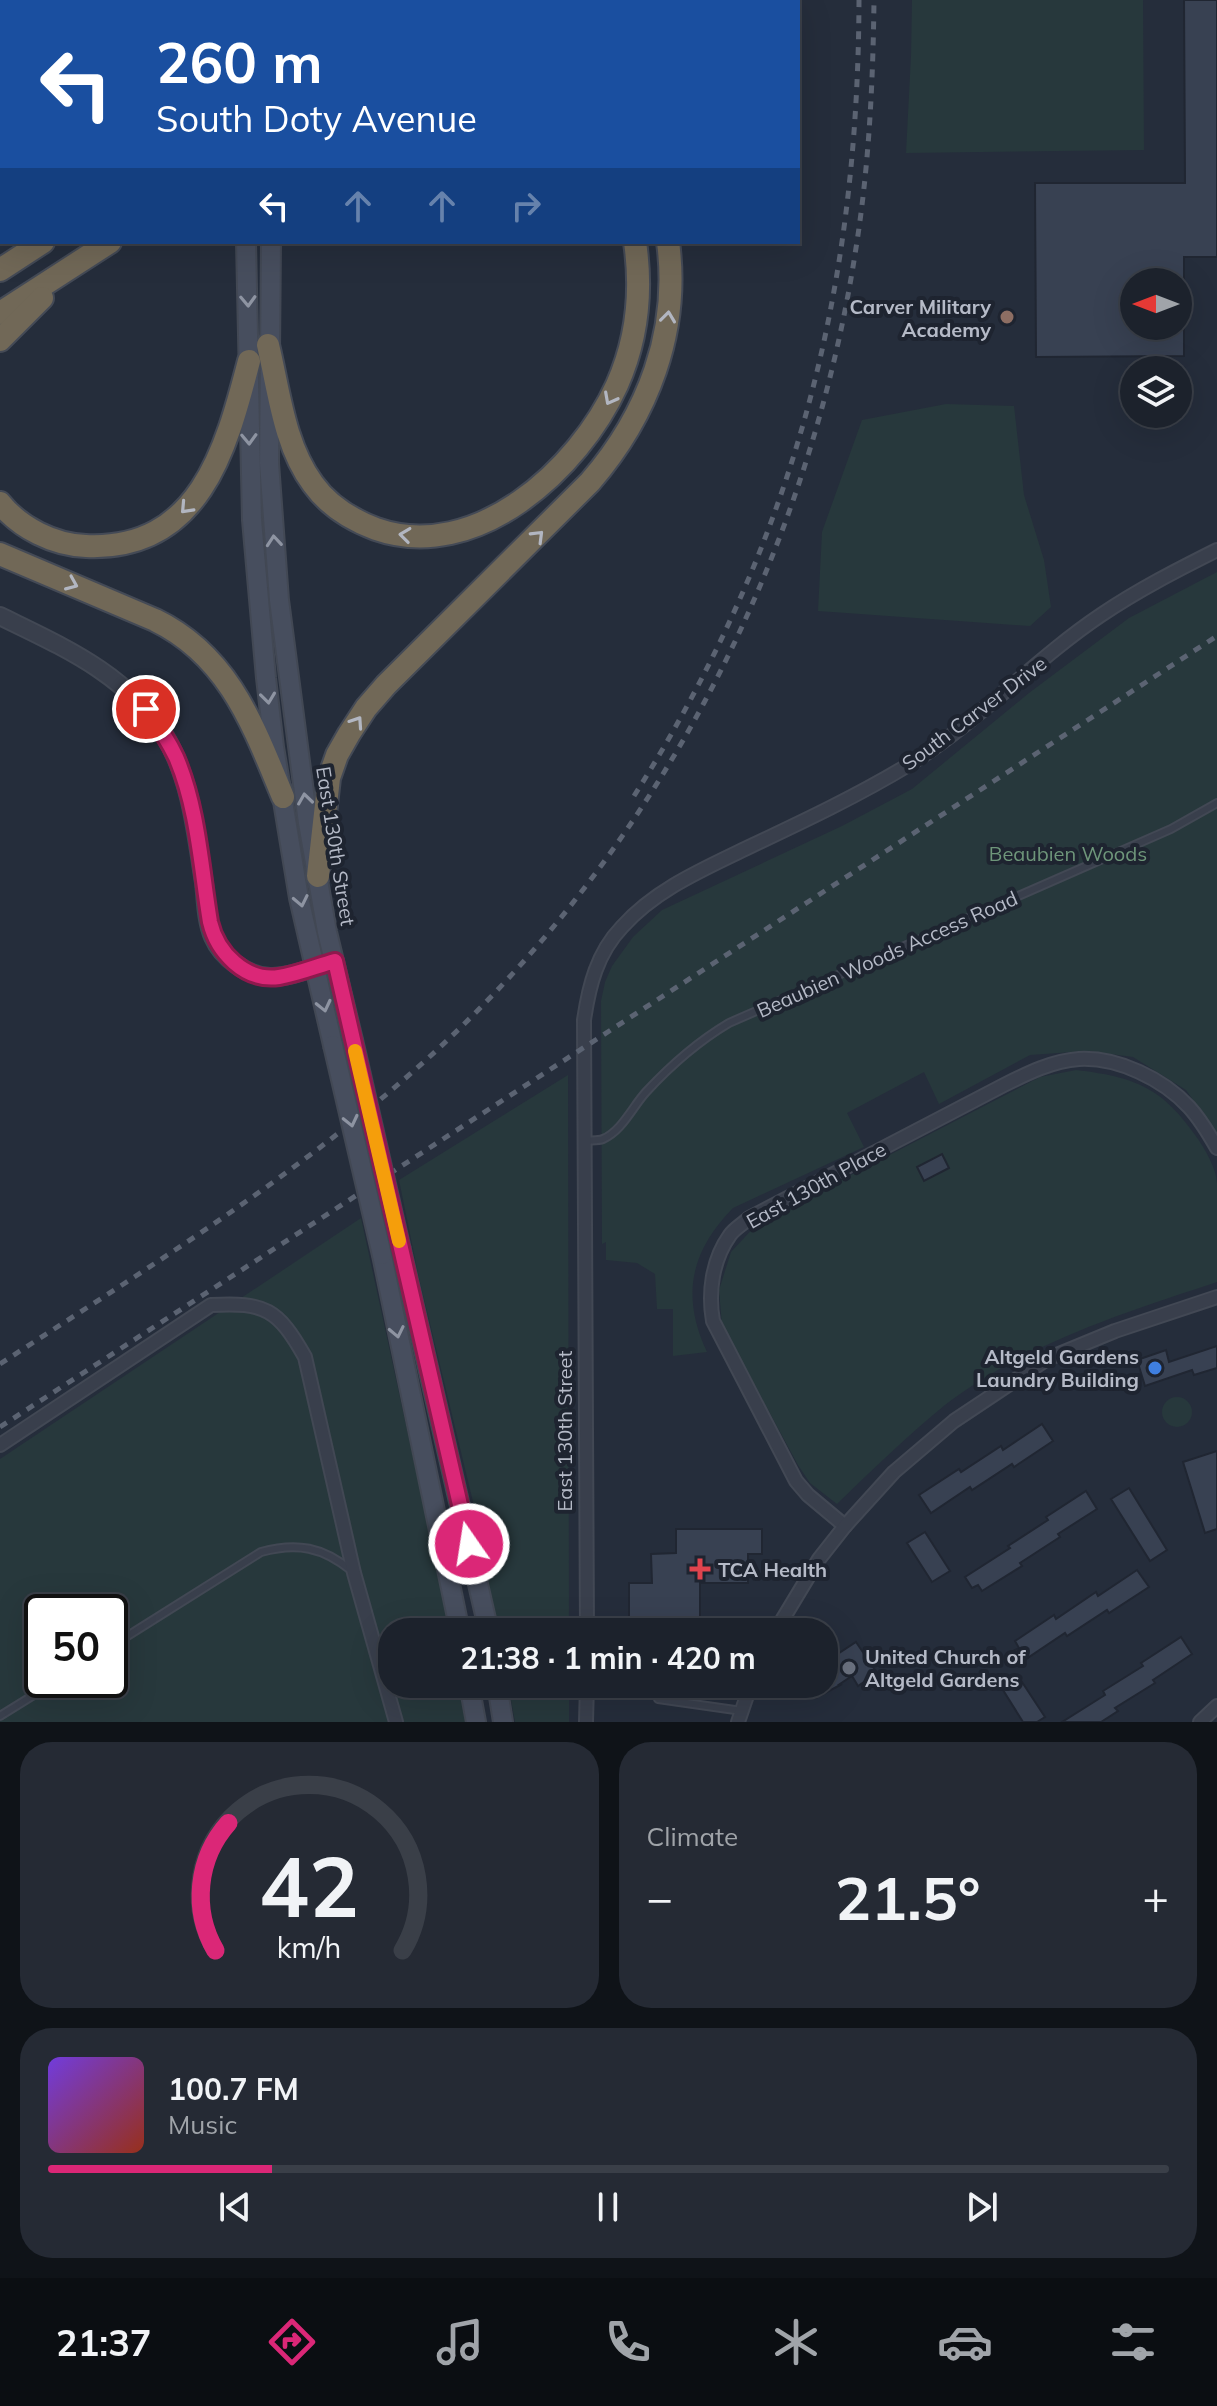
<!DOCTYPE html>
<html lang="en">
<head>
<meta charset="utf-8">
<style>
	:root { --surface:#1c222c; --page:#252a34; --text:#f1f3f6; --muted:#a0a4a9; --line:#3a3f48; --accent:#db2777 }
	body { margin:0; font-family:Mulish,sans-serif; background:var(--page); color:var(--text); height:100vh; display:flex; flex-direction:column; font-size:30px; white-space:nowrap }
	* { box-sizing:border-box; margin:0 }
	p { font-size:26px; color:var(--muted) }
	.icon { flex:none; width:44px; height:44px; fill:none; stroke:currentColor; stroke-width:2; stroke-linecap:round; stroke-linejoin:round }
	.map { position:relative; height:1722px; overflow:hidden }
	.drawer { display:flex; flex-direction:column; gap:20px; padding:20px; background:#0f1318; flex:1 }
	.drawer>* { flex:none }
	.top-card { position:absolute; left:0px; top:0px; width:800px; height:244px; box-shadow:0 8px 32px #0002,0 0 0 2px var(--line); background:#1a4fa0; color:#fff; overflow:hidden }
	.needle { width:52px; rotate:270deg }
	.buttons { position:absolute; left:1120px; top:268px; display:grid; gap:16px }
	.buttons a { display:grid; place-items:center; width:72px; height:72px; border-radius:50%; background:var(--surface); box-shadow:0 8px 32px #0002,0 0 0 2px var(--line); font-size:40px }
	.speed { position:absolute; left:24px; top:1594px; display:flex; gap:16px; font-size:40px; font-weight:700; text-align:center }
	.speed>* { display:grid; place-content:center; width:104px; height:104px; border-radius:50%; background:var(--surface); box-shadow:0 8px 32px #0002,0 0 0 2px var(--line); line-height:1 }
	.speed .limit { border:4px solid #111; border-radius:12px; background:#fff; color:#111 }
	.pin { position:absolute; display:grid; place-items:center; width:68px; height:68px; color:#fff; margin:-34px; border:4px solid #fff; border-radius:50%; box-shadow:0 2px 8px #0007 }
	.me { position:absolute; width:88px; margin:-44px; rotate:347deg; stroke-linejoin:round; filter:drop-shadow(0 0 6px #0008) }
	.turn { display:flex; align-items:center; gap:28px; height:168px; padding:0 24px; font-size:36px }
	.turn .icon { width:104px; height:104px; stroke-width:2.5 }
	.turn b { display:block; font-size:56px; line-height:68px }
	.lanes { display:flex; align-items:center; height:76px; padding:0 24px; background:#0003; justify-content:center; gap:40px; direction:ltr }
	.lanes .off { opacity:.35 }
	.big { font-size:60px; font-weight:700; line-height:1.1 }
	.drawer .widget { flex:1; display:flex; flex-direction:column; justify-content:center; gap:12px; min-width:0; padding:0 28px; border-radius:32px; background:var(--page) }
	.drawer .dial { align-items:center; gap:0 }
	.dial svg { height:208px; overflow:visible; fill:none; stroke:var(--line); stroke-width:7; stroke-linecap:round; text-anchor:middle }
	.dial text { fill:var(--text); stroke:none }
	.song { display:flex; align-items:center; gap:24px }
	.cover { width:96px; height:96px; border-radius:12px; background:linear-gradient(135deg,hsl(260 70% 55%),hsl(10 70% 35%)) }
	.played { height:8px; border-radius:4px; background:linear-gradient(90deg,var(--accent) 20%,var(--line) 20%) }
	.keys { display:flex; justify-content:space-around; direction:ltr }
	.heat { display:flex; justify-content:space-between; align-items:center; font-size:44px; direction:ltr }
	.drawer .tiles { flex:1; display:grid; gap:20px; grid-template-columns:1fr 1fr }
	.widget:last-child { grid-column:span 2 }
	.trip { position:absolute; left:378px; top:1618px; width:460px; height:80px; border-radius:32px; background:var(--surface); box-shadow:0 8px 32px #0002,0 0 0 2px var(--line); font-weight:700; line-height:80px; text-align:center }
	.dock { display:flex; height:128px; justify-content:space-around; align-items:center; background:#0b0e12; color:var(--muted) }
	.dock .icon { width:56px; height:56px }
	.dock .current { color:var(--accent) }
	.dock b { font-size:36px; color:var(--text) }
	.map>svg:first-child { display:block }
	.green { fill:#27383c; fill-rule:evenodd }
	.building { fill:#384152; stroke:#202632; stroke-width:2 }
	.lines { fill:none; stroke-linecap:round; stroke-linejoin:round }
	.service-casing { stroke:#424854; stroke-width:10 }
	.minor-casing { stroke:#424854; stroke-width:16 }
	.tertiary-casing { stroke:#424854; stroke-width:20 }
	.secondary-casing { stroke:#424854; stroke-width:22 }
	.motorway-casing { stroke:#444a56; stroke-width:26 }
	.service { stroke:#393f4c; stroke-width:6 }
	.minor { stroke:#393f4c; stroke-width:12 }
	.tertiary { stroke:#393f4c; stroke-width:16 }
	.secondary { stroke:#474e5e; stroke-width:18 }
	.motorway { stroke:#716857; stroke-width:22 }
	.rail { stroke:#5b6372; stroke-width:5; stroke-dasharray:8 8; stroke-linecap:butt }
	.secondary-bridge-casing { stroke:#424854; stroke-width:22; stroke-linecap:butt }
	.secondary-bridge { stroke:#474e5e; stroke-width:18 }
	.oneway { stroke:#8e94a2 }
	.oneway2 { stroke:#b2b6c1 }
	.route-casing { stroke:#8e194d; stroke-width:20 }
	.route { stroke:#db2777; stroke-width:14 }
	.slow { stroke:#f59e0b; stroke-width:14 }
	.education-dot { fill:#8d6e63; stroke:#1e2430; stroke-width:3 }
	.shop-dot { fill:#3f7fe0; stroke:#1e2430; stroke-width:3 }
	.health-dot { fill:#e0444e; stroke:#1e2430; stroke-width:3 }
	.worship-dot { fill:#6b7280; stroke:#1e2430; stroke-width:3 }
	.labels { text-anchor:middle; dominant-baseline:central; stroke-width:8; stroke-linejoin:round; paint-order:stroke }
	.poi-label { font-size:20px; font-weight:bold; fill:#b5bac7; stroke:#1e2430; text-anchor:end }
	.street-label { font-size:20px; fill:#b5bac7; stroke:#1e2430 }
	.park-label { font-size:20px; fill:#6e967a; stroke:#1e2430 }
</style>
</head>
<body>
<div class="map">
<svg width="1217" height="1722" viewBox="0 0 1217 1722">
	<rect width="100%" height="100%" fill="#252d3b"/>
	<g class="green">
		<path d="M912 0H1143L1144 150 906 153 911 56Z"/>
		<path d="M946 404 1014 406 1024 495 1044 560 1051 607 1030 626 818 611 822 532 862 420Z"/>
		<path d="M1217 572V1134L1186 1090 1133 1057 1087 1051 1030 1055 939 1104 924 1072 847 1113 864 1147 733 1208C690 1252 681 1296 707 1352L673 1356V1309H657L655 1274 637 1263 606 1260V1242L602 1244 601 1001 605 982 612 966 633 937 662 910 842 826 912 789 1029 693 1129 618Z"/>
		<path d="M1076 1070C1136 1077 1163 1088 1198 1139 1206 1151 1216 1168 1217 1183 1217 1216 1217 1249 1217 1282 1123 1313 1025 1344 945 1405 907 1436 872 1470 837 1504L810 1483 798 1465 722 1325 719 1290 731 1252 758 1223 1040 1077Z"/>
		<path d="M568 1075 569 1632H498L475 1510 419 1278 399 1180Z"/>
		<path d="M361 1218 451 1632H392V1684H463L470 1722H0V1459ZM42 1612H110V1680H42Z"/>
		<circle cx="1177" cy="1412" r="15"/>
		<path d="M508 1684H569V1722H515Z"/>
	</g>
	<g class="building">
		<path d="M1184 0H1217V257H1184V282H1134V326H1184V356L1036 357 1035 183H1185Z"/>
		<path d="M942 1154 949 1168 924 1181 917 1167Z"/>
		<path d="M1217 1346V1368L1194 1375 1192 1370 1145 1386 1137 1360 1166 1350 1169 1362Z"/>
		<path d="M1042 1424 1053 1441 1014 1467 1012 1464 972 1490 970 1487 931 1513 919 1495 959 1469 961 1472 1001 1446 1003 1450Z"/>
		<path d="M1217 1451V1529L1205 1533 1183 1462Z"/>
		<path d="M1129 1488 1167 1550 1150 1561 1111 1499Z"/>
		<path d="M1086 1491 1097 1509 1058 1534 1060 1537 1020 1563 1022 1566 982 1591 978 1585 972 1588 965 1577 1010 1548 1008 1546 1048 1520 1046 1517Z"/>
		<path d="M676 1529H762V1554H748V1583H700V1632H629V1583H652L651 1554 676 1553Z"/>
		<path d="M925 1532 950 1571 932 1582 907 1543Z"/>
		<path d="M1137 1570 1149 1587 1109 1613 1107 1610 1067 1636 1065 1633 1020 1663 1013 1651 1019 1648 1015 1641 1054 1615 1056 1619 1096 1592 1098 1596Z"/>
		<path d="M1181 1637 1192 1654 1153 1680 1155 1683 1115 1708 1118 1711 1101 1722H1062L1105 1695 1103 1691 1143 1666 1141 1663Z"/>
		<path d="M856 1642 877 1673 858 1686 852 1676 840 1684H842L816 1698 807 1684H824V1663Z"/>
		<path d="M1020 1679 1045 1717 1037 1722H1023L1003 1690Z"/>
	</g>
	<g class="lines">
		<defs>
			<g id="service">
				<path d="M584 1141C590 1140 598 1141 603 1139 622 1131 633 1106 646 1092 671 1065 697 1042 729 1023L1171 829 1217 803"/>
				<path d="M110 1647 261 1552C297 1542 323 1547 352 1571"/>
				<path d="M658 1699 742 1711"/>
				<path d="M0 1716 58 1680"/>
			</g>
			<g id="minor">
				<path d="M0 1445 211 1305C265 1302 278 1309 305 1357L354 1573 396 1722"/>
				<path d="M845 1526 808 1495 796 1481 713 1321C708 1293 712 1260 730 1235 734 1229 743 1224 749 1218L1004 1085C1028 1073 1052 1061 1079 1059 1118 1057 1163 1079 1189 1107 1200 1119 1209 1134 1217 1148"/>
				<path d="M587 1632 584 1020C589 986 597 953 622 927 656 889 704 869 749 847 804 821 859 795 910 764 979 721 1034 660 1101 615 1138 590 1177 570 1217 550"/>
				<path d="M775 1632 819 1559 845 1526 894 1472 954 1421 1047 1359 1115 1331 1217 1297"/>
				<path d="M586 1722 587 1684"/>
				<path d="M738 1722 751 1684"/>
				<path d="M1200 1722 1217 1706"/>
			</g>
			<path id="tertiary" d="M0 616C63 647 127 674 165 736 191 780 196 833 204 883 206 900 206 920 213 937 222 958 247 976 270 977 291 978 315 966 335 961"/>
			<g id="secondary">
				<path d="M271 0V2"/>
				<path d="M245 2V0"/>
				<path d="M246 242 252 520 266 678 274 747 299 898 333 1045"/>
				<path d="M271 242 269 463 279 600 308 823 327 932 353 1040"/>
				<path d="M401 1250 489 1632"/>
				<path d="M382 1255 460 1632"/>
				<path d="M469 1684 476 1722"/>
				<path d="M497 1684 503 1722"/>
			</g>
			<g id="motorway">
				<path d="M416 2 419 0"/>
				<path d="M482 2 485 0"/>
				<path d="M656 2V0"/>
				<path d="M0 169 2 170"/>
				<path d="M0 270 43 242"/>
				<path d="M0 313 110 242"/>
				<path d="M0 340 42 298"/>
				<path d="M268 345C279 391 284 445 313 484 328 505 352 520 376 529 476 564 579 469 617 385 637 340 642 290 635 242"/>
				<path d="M0 503C20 528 54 545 86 546 199 551 226 450 249 361"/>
				<path d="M0 554 155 620C229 656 253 725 283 797"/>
				<path d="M318 876 329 778 337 755 349 734 366 708 386 685 590 482C648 415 680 331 668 242"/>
			</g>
		</defs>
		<use href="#service" class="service-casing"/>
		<use href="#minor" class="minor-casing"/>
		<use href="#tertiary" class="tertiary-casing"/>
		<use href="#secondary" class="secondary-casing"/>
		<use href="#motorway" class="motorway-casing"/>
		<use href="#service" class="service"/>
		<use href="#minor" class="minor"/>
		<use href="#tertiary" class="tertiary"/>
		<use href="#secondary" class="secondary"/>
		<use href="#motorway" class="motorway"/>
		<g class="rail">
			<path d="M634 796C793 545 858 296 859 0"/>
			<path d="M0 1364C146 1269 296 1177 426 1060 658 850 809 556 856 248 869 166 873 83 874 0"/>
			<path d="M0 1427 1217 636"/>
		</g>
		<defs>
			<g id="secondary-bridge">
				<path d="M353 1040 401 1250"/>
				<path d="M333 1045 382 1255"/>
			</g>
		</defs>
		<use href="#secondary-bridge" class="secondary-bridge-casing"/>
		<use href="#secondary-bridge" class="secondary-bridge"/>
	</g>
	<defs><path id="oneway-chevron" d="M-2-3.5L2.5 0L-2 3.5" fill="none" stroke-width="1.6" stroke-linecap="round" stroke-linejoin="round" transform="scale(2)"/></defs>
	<g class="oneway">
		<use href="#oneway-chevron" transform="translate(248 301) rotate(88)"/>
		<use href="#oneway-chevron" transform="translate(249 439) rotate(88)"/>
		<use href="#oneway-chevron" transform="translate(274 541) rotate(-95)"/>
		<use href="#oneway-chevron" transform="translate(268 698) rotate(83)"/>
		<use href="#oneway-chevron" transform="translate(305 799) rotate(-98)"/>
		<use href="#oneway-chevron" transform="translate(301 901) rotate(78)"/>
		<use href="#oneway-chevron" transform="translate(324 1006) rotate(77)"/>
		<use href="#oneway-chevron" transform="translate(351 1121) rotate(77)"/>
		<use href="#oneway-chevron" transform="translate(397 1332) rotate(78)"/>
	</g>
	<g class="oneway2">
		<use href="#oneway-chevron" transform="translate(668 317) rotate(-83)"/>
		<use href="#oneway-chevron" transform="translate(610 399) rotate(118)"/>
		<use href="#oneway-chevron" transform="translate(186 508) rotate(133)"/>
		<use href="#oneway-chevron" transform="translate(405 535) rotate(-173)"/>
		<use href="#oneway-chevron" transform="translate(538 536) rotate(-45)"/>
		<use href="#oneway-chevron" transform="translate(72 584) rotate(23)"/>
		<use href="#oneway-chevron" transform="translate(357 722) rotate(-56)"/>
	</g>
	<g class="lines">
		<defs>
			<path id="route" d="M146 709C157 724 168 740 176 757 198 808 201 868 210 922 217 952 245 982 279 977 298 974 317 966 335 961L469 1544"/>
		</defs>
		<use href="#route" class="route-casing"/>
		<use href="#route" class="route"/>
		<path class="slow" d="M355 1051 399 1241"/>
	</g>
	<circle class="education-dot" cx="1007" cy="317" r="8"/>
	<circle class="shop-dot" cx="1155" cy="1368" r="8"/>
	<path class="health-dot" d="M696 1557h8v8h8v8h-8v8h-8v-8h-8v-8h8z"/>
	<circle class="worship-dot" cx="849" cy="1668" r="8"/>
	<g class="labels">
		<g class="poi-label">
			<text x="991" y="306">Carver Military<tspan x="991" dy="23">Academy</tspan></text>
			<text x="1139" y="1356">Altgeld Gardens<tspan x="1139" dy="23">Laundry Building</tspan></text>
			<text x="718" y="1569" text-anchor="start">TCA Health</text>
			<text x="865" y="1656" text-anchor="start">United Church of<tspan x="865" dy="23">Altgeld Gardens</tspan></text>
		</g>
		<g class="street-label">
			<text transform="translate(974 713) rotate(-37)">South Carver Drive</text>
			<text transform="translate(336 846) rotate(81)">East 130th Street</text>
			<text transform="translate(887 954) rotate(-24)">Beaubien Woods Access Road</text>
			<text transform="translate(816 1185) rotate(-29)">East 130th Place</text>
			<text transform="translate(564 1431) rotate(-90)">East 130th Street</text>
		</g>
		<g class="park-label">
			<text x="1068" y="853">Beaubien Woods</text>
		</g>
	</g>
</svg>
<div class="buttons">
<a><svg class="needle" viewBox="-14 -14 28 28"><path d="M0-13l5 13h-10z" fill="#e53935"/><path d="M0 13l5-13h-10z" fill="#a0a4a9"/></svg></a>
<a><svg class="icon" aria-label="layers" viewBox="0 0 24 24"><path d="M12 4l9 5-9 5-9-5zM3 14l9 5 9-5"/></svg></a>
</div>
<div class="speed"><div class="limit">50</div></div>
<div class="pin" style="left:146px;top:709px;background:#d93025"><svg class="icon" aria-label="arrive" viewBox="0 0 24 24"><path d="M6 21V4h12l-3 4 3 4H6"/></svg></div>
<svg class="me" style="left:469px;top:1544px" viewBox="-20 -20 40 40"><circle r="17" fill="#db2777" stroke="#fff" stroke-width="3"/><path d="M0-11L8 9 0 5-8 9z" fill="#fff"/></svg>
<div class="trip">21:38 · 1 min · 420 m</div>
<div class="top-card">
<div class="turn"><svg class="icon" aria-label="left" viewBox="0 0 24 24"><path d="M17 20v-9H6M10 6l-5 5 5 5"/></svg><div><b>260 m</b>South Doty Avenue</div></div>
<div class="lanes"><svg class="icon" aria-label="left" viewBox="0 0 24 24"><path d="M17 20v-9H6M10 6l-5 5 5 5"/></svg><svg class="icon off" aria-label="ahead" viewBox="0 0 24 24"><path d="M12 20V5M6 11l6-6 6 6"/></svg><svg class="icon off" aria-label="ahead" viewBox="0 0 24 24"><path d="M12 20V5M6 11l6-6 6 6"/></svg><svg class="icon off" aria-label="right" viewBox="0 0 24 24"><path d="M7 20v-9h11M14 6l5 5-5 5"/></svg></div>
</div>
</div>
<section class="drawer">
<div class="tiles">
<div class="widget dial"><svg viewBox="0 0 100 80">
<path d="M14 69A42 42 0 1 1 86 69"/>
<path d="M14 69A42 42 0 0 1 19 20" stroke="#db2777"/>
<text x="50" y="56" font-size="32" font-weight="700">42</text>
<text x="50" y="72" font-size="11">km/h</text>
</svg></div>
<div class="widget"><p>Climate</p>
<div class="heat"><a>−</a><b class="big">21.5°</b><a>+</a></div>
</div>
<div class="widget">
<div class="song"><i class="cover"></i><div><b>100.7 FM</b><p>Music</p></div></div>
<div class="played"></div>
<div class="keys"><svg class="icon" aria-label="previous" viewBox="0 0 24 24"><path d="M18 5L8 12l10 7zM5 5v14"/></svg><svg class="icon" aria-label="pause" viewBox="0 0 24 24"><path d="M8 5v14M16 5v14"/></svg><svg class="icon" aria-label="next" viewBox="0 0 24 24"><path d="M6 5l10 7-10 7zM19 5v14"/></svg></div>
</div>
</div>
</section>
<nav class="dock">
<b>21:37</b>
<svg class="icon current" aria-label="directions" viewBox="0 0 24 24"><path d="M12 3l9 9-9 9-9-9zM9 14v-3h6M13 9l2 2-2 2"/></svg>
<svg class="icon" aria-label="music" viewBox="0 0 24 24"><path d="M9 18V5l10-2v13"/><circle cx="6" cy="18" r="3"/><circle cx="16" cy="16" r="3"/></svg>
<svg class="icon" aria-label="phone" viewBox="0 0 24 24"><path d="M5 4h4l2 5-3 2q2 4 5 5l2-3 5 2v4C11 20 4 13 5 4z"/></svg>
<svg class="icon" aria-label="climate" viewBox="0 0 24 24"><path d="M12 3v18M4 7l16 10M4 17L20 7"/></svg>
<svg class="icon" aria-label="car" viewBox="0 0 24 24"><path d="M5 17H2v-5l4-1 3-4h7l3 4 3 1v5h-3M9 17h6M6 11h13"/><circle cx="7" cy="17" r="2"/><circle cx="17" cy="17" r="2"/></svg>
<svg class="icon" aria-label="filters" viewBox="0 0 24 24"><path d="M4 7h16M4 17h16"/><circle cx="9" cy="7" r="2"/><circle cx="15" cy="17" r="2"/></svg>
</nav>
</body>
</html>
